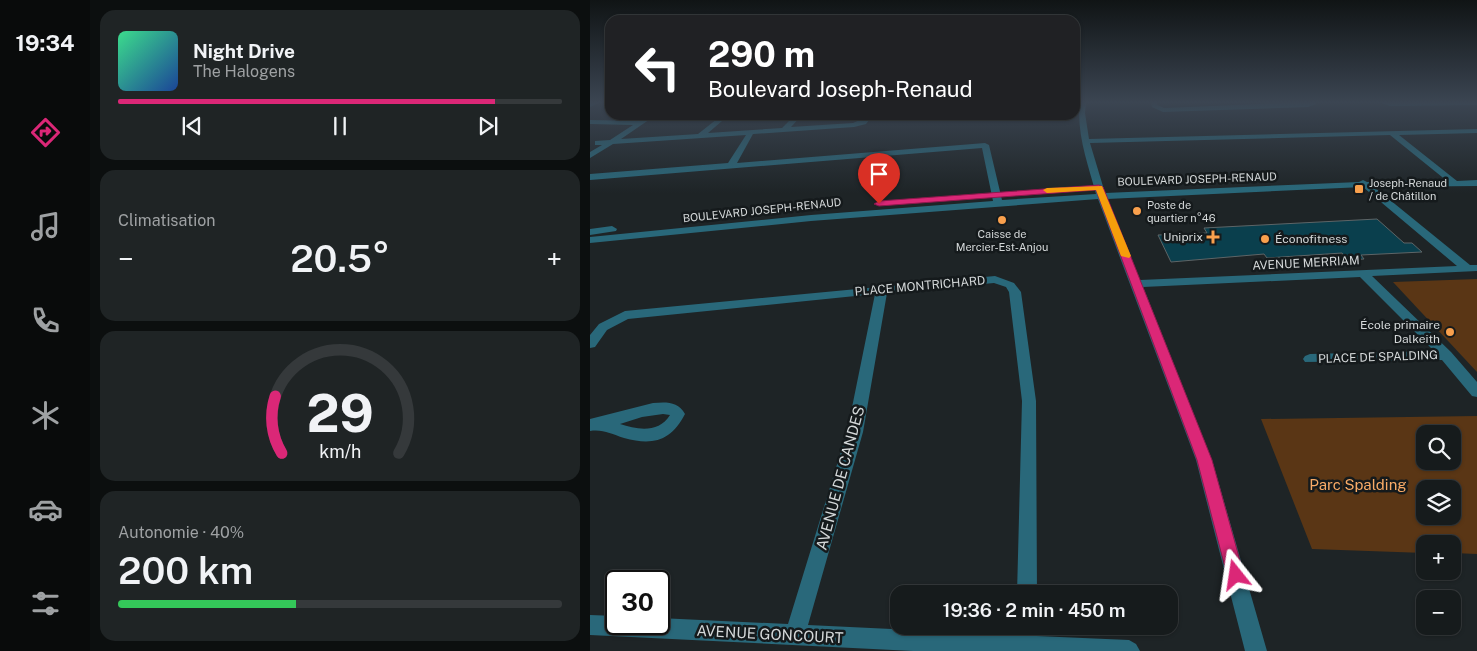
<!DOCTYPE html>
<html lang="fr">
<head>
<meta charset="utf-8">
<style>
	:root { --surface:#161b1c; --page:#1f2425; --text:#f1f3f6; --muted:#9ea1a3; --line:#35393b; --accent:#db2777 }
	body { margin:0; font-family:"Public Sans",sans-serif; background:var(--page); color:var(--text); height:100vh; display:flex; flex-direction:column; font-size:19px; white-space:nowrap }
	* { box-sizing:border-box; margin:0 }
	p { font-size:16px; color:var(--muted) }
	.icon { flex:none; width:28px; height:28px; fill:none; stroke:currentColor; stroke-width:2; stroke-linecap:round; stroke-linejoin:round }
	.map { position:relative; flex:1; overflow:hidden }
	.side { display:flex; flex-direction:column; gap:10px; padding:10px; background:#0c0f0f; width:500px }
	.side>* { flex:none }
	.guide { position:absolute; left:15px; top:15px; width:475px; height:105px; border-radius:15px; box-shadow:0 1px 4px #0004,0 0 0 1px var(--line); background:#202124; color:#fff; overflow:hidden }
	.tools { position:absolute; left:826px; top:425px; display:grid; gap:10px }
	.tools a { display:grid; place-items:center; width:45px; height:45px; border-radius:10px; background:var(--surface); box-shadow:0 1px 4px #0004,0 0 0 1px var(--line); font-size:25px }
	.speed { position:absolute; left:15px; top:570px; display:flex; gap:10px; font-size:25px; font-weight:700; text-align:center }
	.speed>* { display:grid; place-content:center; width:65px; height:65px; border-radius:50%; background:var(--surface); box-shadow:0 1px 4px #0004,0 0 0 1px var(--line); line-height:1 }
	.speed .limit { border:2px solid #111; border-radius:8px; background:#fff; color:#111 }
	.pin { position:absolute; display:grid; place-items:center; width:42px; height:42px; color:#fff; margin:-51px -21px; border-radius:50% 50% 50% 0; rotate:-45deg; box-shadow:0 0 5px #0007 }
	.pin .icon { rotate:45deg }
	.me { position:absolute; width:55px; margin:-28px; rotate:345deg; stroke-linejoin:round; filter:drop-shadow(0 0 4px #0008) }
	.turn { display:flex; align-items:center; gap:18px; height:105px; padding:0 20px; font-size:22px }
	.turn .icon { width:65px; height:65px; stroke-width:2.5 }
	.turn b { display:block; font-size:35px; line-height:42px }
	.big { font-size:38px; font-weight:600; line-height:1.1 }
	.side .card { flex:1; display:flex; flex-direction:column; justify-content:center; gap:8px; min-width:0; padding:0 18px; border-radius:15px; background:var(--page) }
	.side .dial { align-items:center; gap:0 }
	.dial svg { height:130px; overflow:visible; fill:none; stroke:var(--line); stroke-width:7; stroke-linecap:round; text-anchor:middle }
	.dial text { fill:var(--text); stroke:none }
	.song { display:flex; align-items:center; gap:15px }
	.cover { width:60px; height:60px; border-radius:8px; background:linear-gradient(135deg,hsl(150 70% 55%),hsl(220 70% 35%)) }
	.played { height:5px; border-radius:2px; background:linear-gradient(90deg,var(--accent) 85%,var(--line) 85%) }
	.keys { display:flex; justify-content:space-around; direction:ltr }
	.heat { display:flex; justify-content:space-between; align-items:center; font-size:28px; direction:ltr }
	.charge { height:8px; border-radius:4px; background:linear-gradient(90deg,#34c759 40%,var(--line) 0) }
	.trip { position:absolute; left:300px; top:585px; width:288px; height:50px; border-radius:15px; background:var(--surface); box-shadow:0 1px 4px #0004,0 0 0 1px var(--line); font-weight:600; line-height:50px; text-align:center }
	main { display:flex; flex:1; min-height:0 }
	.menu { display:flex; flex-direction:column; width:90px; justify-content:space-around; align-items:center; background:#090b0b; color:var(--muted) }
	.menu .icon { width:35px; height:35px }
	.menu .on { color:var(--accent) }
	.menu b { font-size:22px; color:var(--text) }
	.map>svg:first-child { display:block }
	.green { fill:#5a3615; fill-rule:evenodd }
	.building { fill:#0a3f4d; stroke:#5e6567 }
	.lines { fill:none; stroke-linecap:round; stroke-linejoin:round }
	.minor { fill:#29687a; fill-rule:evenodd }
	.route { fill:#db2777; stroke:#8e194d }
	.slow { fill:#f59e0b }
	.poi-dot { fill:#f9a04d; stroke:#151a1c; stroke-width:2 }
	.labels { text-anchor:middle; dominant-baseline:central; stroke-width:5; stroke-linejoin:round; paint-order:stroke }
	.far-street-label { font-size:11px; fill:#d4d8d9; stroke:#151a1c }
	.far-poi-label { font-size:11px; fill:#d4d8d9; stroke:#151a1c; text-anchor:start }
	.poi-label { font-size:12px; fill:#d4d8d9; stroke:#151a1c; text-anchor:end }
	.street-label { font-size:12px; fill:#d4d8d9; stroke:#151a1c }
	.near-street-label { font-size:15px; fill:#d4d8d9; stroke:#151a1c }
	.near-park-label { font-size:15px; fill:#f9ab67; stroke:#151a1c }
</style>
</head>
<body>
<main>
<nav class="menu">
<b>19:34</b>
<svg class="icon on" aria-label="directions" viewBox="0 0 24 24"><path d="M12 3l9 9-9 9-9-9zM9 14v-3h6M13 9l2 2-2 2"/></svg>
<svg class="icon" aria-label="music" viewBox="0 0 24 24"><path d="M9 18V5l10-2v13"/><circle cx="6" cy="18" r="3"/><circle cx="16" cy="16" r="3"/></svg>
<svg class="icon" aria-label="phone" viewBox="0 0 24 24"><path d="M5 4h4l2 5-3 2q2 4 5 5l2-3 5 2v4C11 20 4 13 5 4z"/></svg>
<svg class="icon" aria-label="climate" viewBox="0 0 24 24"><path d="M12 3v18M4 7l16 10M4 17L20 7"/></svg>
<svg class="icon" aria-label="car" viewBox="0 0 24 24"><path d="M5 17H2v-5l4-1 3-4h7l3 4 3 1v5h-3M9 17h6M6 11h13"/><circle cx="7" cy="17" r="2"/><circle cx="17" cy="17" r="2"/></svg>
<svg class="icon" aria-label="filters" viewBox="0 0 24 24"><path d="M4 7h16M4 17h16"/><circle cx="9" cy="7" r="2"/><circle cx="15" cy="17" r="2"/></svg>
</nav>
<section class="side">
<div class="card">
<div class="song"><i class="cover"></i><div><b>Night Drive</b><p>The Halogens</p></div></div>
<div class="played"></div>
<div class="keys"><svg class="icon" aria-label="previous" viewBox="0 0 24 24"><path d="M18 5L8 12l10 7zM5 5v14"/></svg><svg class="icon" aria-label="pause" viewBox="0 0 24 24"><path d="M8 5v14M16 5v14"/></svg><svg class="icon" aria-label="next" viewBox="0 0 24 24"><path d="M6 5l10 7-10 7zM19 5v14"/></svg></div>
</div>
<div class="card"><p>Climatisation</p>
<div class="heat"><a>−</a><b class="big">20.5°</b><a>+</a></div>
</div>
<div class="card dial"><svg viewBox="0 0 100 80">
<path d="M14 69A42 42 0 1 1 86 69"/>
<path d="M14 69A42 42 0 0 1 10 34" stroke="#db2777"/>
<text x="50" y="56" font-size="32" font-weight="700">29</text>
<text x="50" y="72" font-size="11">km/h</text>
</svg></div>
<div class="card"><p>Autonomie · 40%</p><b class="big">200 km</b><div class="charge"></div></div>
</section>
<div class="map">
<svg width="887" height="651" viewBox="0 0 887 651">
	<rect width="100%" height="100%" fill="#1e2426"/>
	<g class="green">
		<path d="M887 279V372L803 282Z"/>
		<path d="M887 416V554L863 553 862 544H835V553L722 549 671 419ZM835 434H862V461H835ZM835 489H862V516H835Z"/>
	</g>
	<path class="building" d="M787 219 814 243H822L832 252 771 255 774 259 757 260 752 253 677 258 674 254 581 262 568 235 617 233 614 228Z"/>
	<g class="lines">
		<g class="minor">
			<path d="M3 102H11L0 107V103Z"/>
			<path d="M490 102H496L495 113 499 139 887 129V133L809 135 867 181 887 180V186L784 187 880 265H887V271L782 276 861 352 887 382V397L882 396 852 360 715 362 713 359 715 356 720 354 844 351 770 277 553 287 622 460 677 651H655L606 460 508 199 221 221 0 243V237L221 215 403 201 392 148 0 180V174L138 163 156 135 23 144 0 158V152L12 145H5V141L20 140 43 125 0 124V120L49 121 58 115H66L31 139 108 134 132 115H139L118 133 192 128 205 115H212L201 127 263 123 270 120 276 115H283L276 124 264 127 163 134 147 163 395 143 399 145 412 200 506 194C498 164 486 133 490 102ZM800 135 857 181 777 182 773 180 769 182 515 193 500 143ZM773 187 867 266 550 280 517 199Z"/>
			<path d="M561 102H567V105L574 108 719 102H725L726 104 718 107 573 112 562 107Z"/>
			<path d="M789 102H887V105L800 106Z"/>
			<path d="M351 115 362 116 445 115 442 117 361 120Z"/>
			<path d="M22 226 27 229 26 231 0 235V229Z"/>
			<path d="M405 276 424 283 431 292 446 401 447 594H427L432 401 419 292 416 287 404 283 297 293 273 432 218 625 427 635V626H447V636L539 640 546 644 550 651H323L0 635V615L26 616V624H69V618L198 624 257 432 285 294 38 319 17 330 5 347 0 348V335L9 324 35 311Z"/>
			<path d="M63 403C76 402 88 401 95 414 81 441 63 446 34 438 21 434 13 429 0 431V419ZM73 414 80 415C69 433 48 430 30 424L52 417Z"/>
		</g>
	</g>
	<linearGradient id="sky" x2="0" y2="1"><stop stop-color="#101415"/><stop offset="0.53" stop-color="#3b4552"/><stop offset="1" stop-color="#3b4552" stop-opacity="0"/></linearGradient>
	<rect width="887" height="193" fill="url(#sky)"/>
	<path class="route" d="M509 185 513 187 622 460 654 575 652 582 646 584 639 582 637 575 607 460 506 190 289 206 284 204 289 201Z"/>
	<path class="slow" d="M512 186 541 256 539 258 531 256 506 190 457 193 453 190 457 188Z"/>
	<g class="poi-dot">
		<rect x="764" y="184" width="10" height="10" rx="2.5"/>
		<circle cx="547" cy="211" r="5"/>
		<circle cx="412" cy="220" r="5"/>
		<path d="M620.5 229.5h5v5h5v5h-5v5h-5v-5h-5v-5h5z"/>
		<circle cx="675" cy="239" r="5"/>
		<circle cx="860" cy="332" r="5"/>
	</g>
	<g class="labels">
		<g class="far-street-label">
			<text transform="translate(607 179) rotate(-2)">BOULEVARD JOSEPH-RENAUD</text>
			<text transform="translate(172 210) rotate(-6)">BOULEVARD JOSEPH-RENAUD</text>
		</g>
		<g class="far-poi-label">
			<text x="779" y="183">Joseph-Renaud<tspan x="779" dy="13">/ de Châtillon</tspan></text>
			<text x="557" y="205">Poste de<tspan x="557" dy="13">quartier n°46</tspan></text>
			<text x="412" y="234" text-anchor="middle">Caisse de<tspan x="412" dy="13">Mercier-Est-Anjou</tspan></text>
		</g>
		<g class="poi-label">
			<text x="613" y="237">Uniprix</text>
			<text x="685" y="239" text-anchor="start">Éconofitness</text>
			<text x="850" y="325">École primaire<tspan x="850" dy="14">Dalkeith</tspan></text>
		</g>
		<g class="street-label">
			<text transform="translate(716 263) rotate(-3)">AVENUE MERRIAM</text>
			<text transform="translate(330 286) rotate(-5)">PLACE MONTRICHARD</text>
			<text transform="translate(788 357) rotate(-2)">PLACE DE SPALDING</text>
		</g>
		<g class="near-street-label">
			<text transform="translate(250 478) rotate(-75)">AVENUE DE CANDES</text>
			<text transform="translate(180 634) rotate(3)">AVENUE GONCOURT</text>
		</g>
		<g class="near-park-label">
			<text x="768" y="484">Parc Spalding</text>
		</g>
	</g>
</svg>
<div class="tools">
<a><svg class="icon" aria-label="search" viewBox="0 0 24 24"><circle cx="10" cy="10" r="6"/><path d="M15 15l6 6"/></svg></a>
<a><svg class="icon" aria-label="layers" viewBox="0 0 24 24"><path d="M12 4l9 5-9 5-9-5zM3 14l9 5 9-5"/></svg></a>
<a>+</a>
<a>−</a>
</div>
<div class="speed"><div class="limit">30</div></div>
<div class="pin" style="left:289px;top:204px;background:#d93025"><svg class="icon" aria-label="arrive" viewBox="0 0 24 24"><path d="M6 21V4h12l-3 4 3 4H6"/></svg></div>
<svg class="me" style="left:646px;top:575px" viewBox="-20 -20 40 40"><path d="M0-17L14 15 0 8-14 15z" fill="#db2777" stroke="#fff" stroke-width="4"/></svg>
<div class="trip">19:36 · 2 min · 450 m</div>
<div class="guide">
<div class="turn"><svg class="icon" aria-label="left" viewBox="0 0 24 24"><path d="M17 20v-9H6M10 6l-5 5 5 5"/></svg><div><b>290 m</b>Boulevard Joseph-Renaud</div></div>
</div>
</div>
</main>
</body>
</html>
